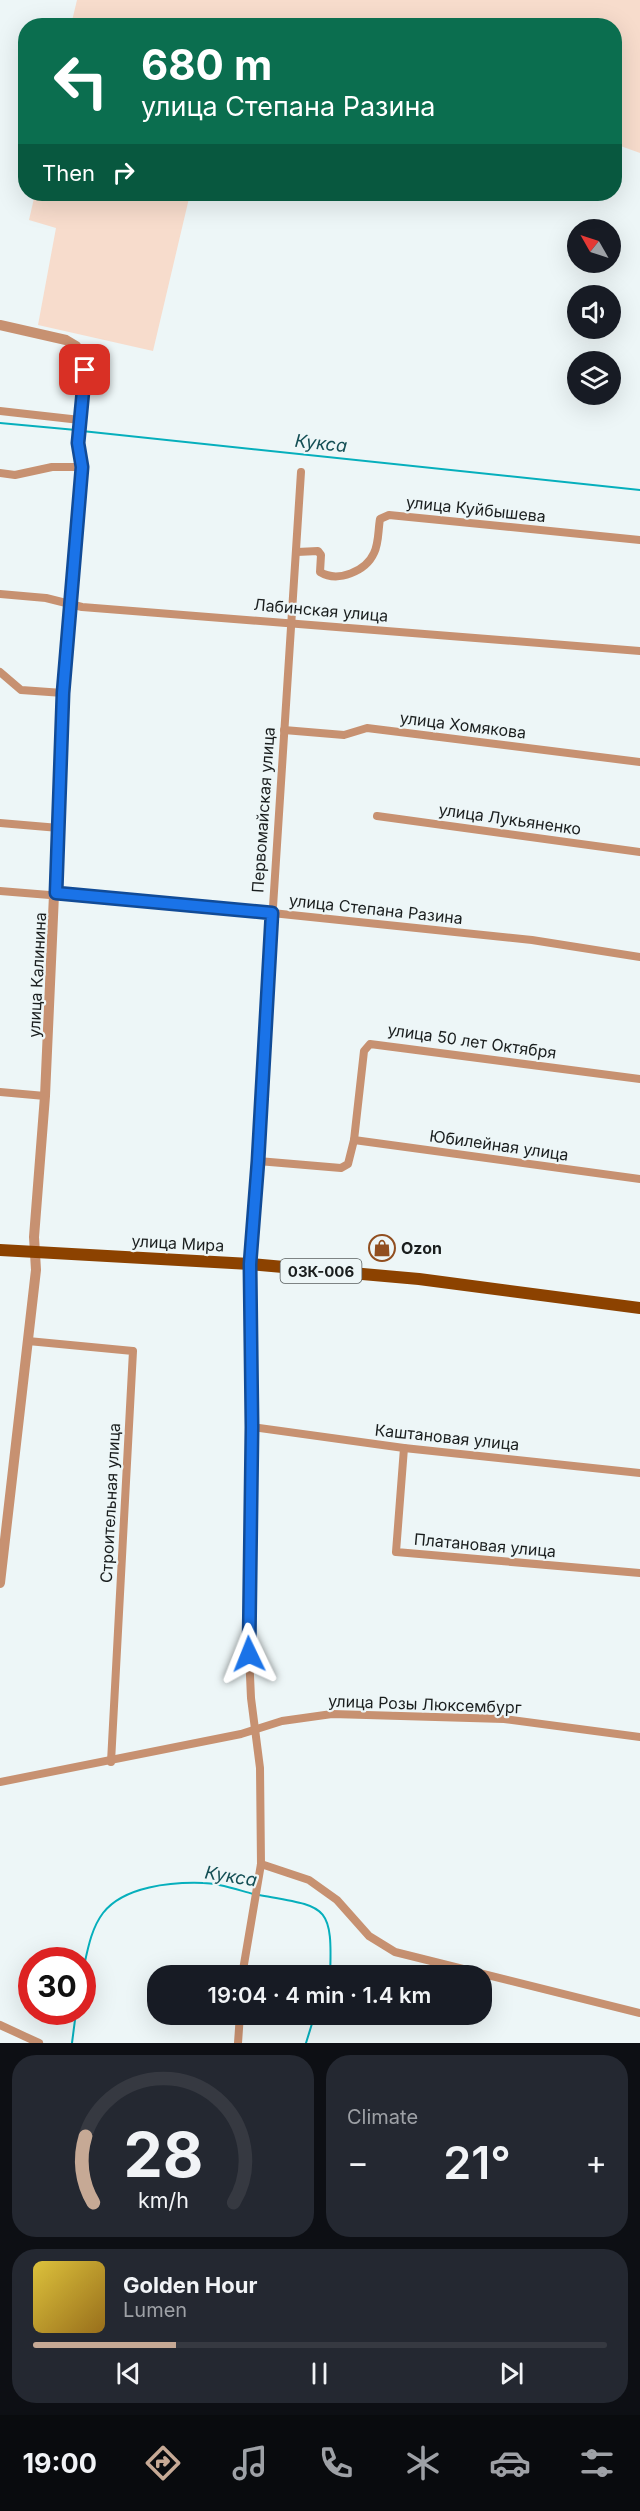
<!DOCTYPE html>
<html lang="en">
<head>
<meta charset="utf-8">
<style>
	:root { --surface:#171b24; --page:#242831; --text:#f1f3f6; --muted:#9ea1a6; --line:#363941; --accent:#c6a995 }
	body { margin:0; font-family:Inter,sans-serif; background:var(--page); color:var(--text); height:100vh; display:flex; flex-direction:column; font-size:22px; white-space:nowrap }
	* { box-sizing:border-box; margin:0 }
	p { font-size:20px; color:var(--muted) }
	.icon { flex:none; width:33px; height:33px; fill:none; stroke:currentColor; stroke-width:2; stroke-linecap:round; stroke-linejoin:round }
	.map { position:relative; height:2043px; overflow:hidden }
	.details { display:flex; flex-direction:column; gap:12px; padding:12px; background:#0d0f14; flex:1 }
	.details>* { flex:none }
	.guide { position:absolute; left:18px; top:18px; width:604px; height:183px; border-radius:24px; box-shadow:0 6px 24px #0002; background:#0b6e4f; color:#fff; overflow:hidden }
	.needle { width:39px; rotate:309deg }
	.fabs { position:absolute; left:567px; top:219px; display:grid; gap:12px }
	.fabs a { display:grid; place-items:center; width:54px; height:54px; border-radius:50%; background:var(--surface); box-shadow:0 6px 24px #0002; font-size:30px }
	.speed { position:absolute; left:18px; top:1947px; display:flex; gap:12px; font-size:30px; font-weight:700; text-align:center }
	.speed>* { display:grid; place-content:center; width:78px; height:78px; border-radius:50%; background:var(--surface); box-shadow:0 6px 24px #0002; line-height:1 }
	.speed .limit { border:9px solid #d22; background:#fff; color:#111 }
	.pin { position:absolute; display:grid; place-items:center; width:51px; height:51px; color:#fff; margin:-26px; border-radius:12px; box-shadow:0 3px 9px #0006 }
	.me { position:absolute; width:66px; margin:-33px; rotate:358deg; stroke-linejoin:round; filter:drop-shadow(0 0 4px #0008) }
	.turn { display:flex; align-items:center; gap:21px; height:126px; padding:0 24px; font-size:27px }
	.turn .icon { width:78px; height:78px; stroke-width:2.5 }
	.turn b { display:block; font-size:42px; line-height:51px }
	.then { display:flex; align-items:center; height:57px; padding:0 24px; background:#0003; gap:12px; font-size:22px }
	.big { font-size:45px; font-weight:600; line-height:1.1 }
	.details .tile { flex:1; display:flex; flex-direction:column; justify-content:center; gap:9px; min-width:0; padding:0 21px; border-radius:24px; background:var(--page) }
	.details .dial { align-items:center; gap:0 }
	.dial svg { height:156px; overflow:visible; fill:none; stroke:var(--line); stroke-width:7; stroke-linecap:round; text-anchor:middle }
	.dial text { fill:var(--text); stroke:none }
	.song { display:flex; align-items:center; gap:18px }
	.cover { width:72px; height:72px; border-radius:9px; background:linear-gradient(135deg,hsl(50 70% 55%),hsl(40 70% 35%)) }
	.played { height:6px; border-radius:3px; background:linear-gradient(90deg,var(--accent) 25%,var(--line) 25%) }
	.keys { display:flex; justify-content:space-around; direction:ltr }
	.heat { display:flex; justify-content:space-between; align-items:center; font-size:33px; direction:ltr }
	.details .tiles { flex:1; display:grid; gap:12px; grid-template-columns:1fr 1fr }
	.tile:last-child { grid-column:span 2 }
	.trip { position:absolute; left:147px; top:1965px; width:345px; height:60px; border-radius:24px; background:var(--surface); box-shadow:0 6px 24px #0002; font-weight:600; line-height:60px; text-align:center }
	.tabs { display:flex; height:96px; justify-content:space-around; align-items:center; background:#090b0e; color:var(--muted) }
	.tabs .icon { width:42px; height:42px }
	.tabs .selected { color:var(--accent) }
	.tabs b { font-size:27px; color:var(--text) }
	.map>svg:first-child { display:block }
	.green { fill:#f7dccc }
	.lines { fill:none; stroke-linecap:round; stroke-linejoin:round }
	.stream { stroke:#06afbc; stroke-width:2 }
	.minor { stroke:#c79171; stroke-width:8 }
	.tertiary { stroke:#c79171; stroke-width:10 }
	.primary { stroke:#8c4200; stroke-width:12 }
	.route-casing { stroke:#114b97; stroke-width:15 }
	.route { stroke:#1a73e8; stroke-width:10 }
	.labels { text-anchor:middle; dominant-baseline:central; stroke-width:4.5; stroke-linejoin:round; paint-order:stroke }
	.shield { fill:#edf6f7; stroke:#595f5f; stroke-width:1.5 }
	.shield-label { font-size:15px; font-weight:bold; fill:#1a1e1e }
	.street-label { font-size:16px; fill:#1a1e1e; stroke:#edf6f7 }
	.poi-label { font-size:16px; font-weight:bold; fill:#1a1e1e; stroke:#edf6f7; text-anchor:start }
	.water-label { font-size:18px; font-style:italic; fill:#144f55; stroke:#edf6f7 }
</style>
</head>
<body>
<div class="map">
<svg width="640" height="2043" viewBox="0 0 640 2043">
	<rect width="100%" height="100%" fill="#edf6f7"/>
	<g class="green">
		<path d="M77 0H640V153L615 144V26L71 25Z"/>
		<path d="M35 194H190L153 351 38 325 56 228 29 220Z"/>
	</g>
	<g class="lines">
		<g class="stream">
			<path d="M0 423 76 430"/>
			<path d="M82 431 640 490"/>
			<path d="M259 1895C326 1907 333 1903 330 1976"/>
			<path d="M82 1975C87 1954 90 1930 103 1913 124 1886 172 1882 203 1883 219 1883 238 1890 253 1894"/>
			<path d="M72 2043 76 2012"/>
			<path d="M306 2043 315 2014"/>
		</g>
		<g class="minor">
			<path d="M0 411 80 420"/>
			<path d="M0 473 15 475 52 467H82"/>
			<path d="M297 552 318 551 321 555 320 572C338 583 366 571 374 553 379 543 378 530 380 519L389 515 640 540"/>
			<path d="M0 594 46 598 82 607 640 651"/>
			<path d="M0 672 21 690 63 693"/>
			<path d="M284 730 344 735 367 728 640 762"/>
			<path d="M377 816 640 852"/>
			<path d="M0 823 59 828"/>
			<path d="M0 891 272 913 532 940 640 957"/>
			<path d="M0 1092 45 1096"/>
			<path d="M354 1140 640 1179"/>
			<path d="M258 1161 341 1168 348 1164 354 1140 364 1051 370 1044 640 1079"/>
			<path d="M28 1341 133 1351 111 1762"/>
			<path d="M252 1427 404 1448 640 1473"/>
			<path d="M404 1448 396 1552 640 1573"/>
			<path d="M0 1782 241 1734 282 1721 332 1714 504 1719 640 1737"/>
			<path d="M261 1864 309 1880 337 1900 369 1936 395 1952 640 2013"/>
			<path d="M242 1976 261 1864 260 1768 251 1698 248 1631 252 1427 250 1264 301 472"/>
			<path d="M0 2025 39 2043"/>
			<path d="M238 2043 240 2014"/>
		</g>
		<path class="tertiary" d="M0 325 66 340 76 346 84 357 85 370 78 443 82 467 63 693 45 1096 34 1237 36 1270 0 1583"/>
		<path class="primary" d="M0 1250 250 1264 419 1279 640 1308"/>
	</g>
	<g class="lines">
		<defs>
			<path id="route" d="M85 370 78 443 82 467 63 693 56 893 272 913 258 1161 250 1264 252 1427 249 1654"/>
		</defs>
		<use href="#route" class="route-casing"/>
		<use href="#route" class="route"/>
	</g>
	<defs>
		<symbol id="shop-ring" viewBox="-11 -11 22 22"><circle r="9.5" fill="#edf6f7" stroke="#914e1f" stroke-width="1.5"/><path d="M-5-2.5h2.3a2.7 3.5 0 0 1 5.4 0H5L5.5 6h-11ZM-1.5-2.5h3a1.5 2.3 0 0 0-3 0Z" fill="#914e1f"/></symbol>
	</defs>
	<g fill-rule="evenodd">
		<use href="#shop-ring" x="367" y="1233" width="30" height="30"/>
	</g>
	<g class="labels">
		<rect class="shield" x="280.5" y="1259" width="81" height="24" rx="4.5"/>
		<g class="shield-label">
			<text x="321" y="1271">03К-006</text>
		</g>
		<g class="street-label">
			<text transform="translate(476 509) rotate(6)">улица Куйбышева</text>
			<text transform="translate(321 610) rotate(5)">Лабинская улица</text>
			<text transform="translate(463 725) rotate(7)">улица Хомякова</text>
			<text transform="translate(263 810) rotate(-86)">Первомайская улица</text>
			<text transform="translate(510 819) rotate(8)">улица Лукьяненко</text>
			<text transform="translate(376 909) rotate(6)">улица Степана Разина</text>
			<text transform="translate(37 975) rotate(-87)">улица Калинина</text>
			<text transform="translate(472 1041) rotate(8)">улица 50 лет Октября</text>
			<text transform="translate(499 1145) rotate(8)">Юбилейная улица</text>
			<text transform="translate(178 1243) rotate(3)">улица Мира</text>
			<text transform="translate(447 1437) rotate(6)">Каштановая улица</text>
			<text transform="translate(110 1503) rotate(-87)">Строительная улица</text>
			<text transform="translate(485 1545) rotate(5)">Платановая улица</text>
			<text transform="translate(425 1704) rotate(2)">улица Розы Люксембург</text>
		</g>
		<g class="poi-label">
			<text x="401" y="1248">Ozon</text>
		</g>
		<g class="water-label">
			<text transform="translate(321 443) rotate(6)">Кукса</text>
			<text transform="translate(231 1876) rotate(9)">Кукса</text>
		</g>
	</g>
</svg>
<div class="fabs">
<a><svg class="needle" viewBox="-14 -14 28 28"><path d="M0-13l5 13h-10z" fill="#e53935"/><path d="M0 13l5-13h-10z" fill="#9ea1a6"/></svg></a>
<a><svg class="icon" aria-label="sound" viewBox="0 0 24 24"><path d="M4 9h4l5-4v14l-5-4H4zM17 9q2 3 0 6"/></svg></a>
<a><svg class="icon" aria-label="layers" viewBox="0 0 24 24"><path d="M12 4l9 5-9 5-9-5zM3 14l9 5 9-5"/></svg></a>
</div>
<div class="speed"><div class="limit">30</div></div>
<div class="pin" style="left:85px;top:370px;background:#d93025"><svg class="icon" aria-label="arrive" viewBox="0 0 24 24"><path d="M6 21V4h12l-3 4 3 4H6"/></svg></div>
<svg class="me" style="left:249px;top:1654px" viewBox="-20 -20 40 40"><path d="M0-17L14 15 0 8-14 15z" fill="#1a73e8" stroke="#fff" stroke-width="4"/></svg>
<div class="trip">19:04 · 4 min · 1.4 km</div>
<div class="guide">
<div class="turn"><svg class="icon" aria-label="left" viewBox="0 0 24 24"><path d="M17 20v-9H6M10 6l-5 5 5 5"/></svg><div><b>680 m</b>улица Степана Разина</div></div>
<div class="then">Then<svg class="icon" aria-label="right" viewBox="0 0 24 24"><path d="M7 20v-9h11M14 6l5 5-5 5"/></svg></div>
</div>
</div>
<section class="details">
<div class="tiles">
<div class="tile dial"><svg viewBox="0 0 100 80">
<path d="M14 69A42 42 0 1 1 86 69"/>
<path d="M14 69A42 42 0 0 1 10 35" stroke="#c6a995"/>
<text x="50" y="56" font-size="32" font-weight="700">28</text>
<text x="50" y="72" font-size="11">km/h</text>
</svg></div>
<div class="tile"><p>Climate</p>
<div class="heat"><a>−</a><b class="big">21°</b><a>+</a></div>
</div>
<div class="tile">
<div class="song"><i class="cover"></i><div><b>Golden Hour</b><p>Lumen</p></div></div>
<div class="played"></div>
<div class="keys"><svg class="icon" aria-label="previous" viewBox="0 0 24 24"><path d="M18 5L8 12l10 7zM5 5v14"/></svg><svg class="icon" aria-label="pause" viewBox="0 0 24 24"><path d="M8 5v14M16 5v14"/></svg><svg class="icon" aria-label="next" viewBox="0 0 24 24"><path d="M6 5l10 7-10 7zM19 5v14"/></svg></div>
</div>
</div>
</section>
<nav class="tabs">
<b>19:00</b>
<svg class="icon selected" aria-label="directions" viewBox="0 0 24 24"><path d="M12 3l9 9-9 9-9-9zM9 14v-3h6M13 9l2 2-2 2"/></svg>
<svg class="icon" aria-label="music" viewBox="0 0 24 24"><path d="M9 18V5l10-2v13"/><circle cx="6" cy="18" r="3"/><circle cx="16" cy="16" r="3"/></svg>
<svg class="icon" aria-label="phone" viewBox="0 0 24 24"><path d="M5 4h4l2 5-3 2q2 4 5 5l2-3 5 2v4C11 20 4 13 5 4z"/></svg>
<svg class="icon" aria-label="climate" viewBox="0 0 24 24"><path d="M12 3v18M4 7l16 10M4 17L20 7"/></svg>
<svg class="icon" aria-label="car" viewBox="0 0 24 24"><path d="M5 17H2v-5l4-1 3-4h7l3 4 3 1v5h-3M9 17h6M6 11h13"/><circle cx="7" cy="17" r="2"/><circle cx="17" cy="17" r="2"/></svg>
<svg class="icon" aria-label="filters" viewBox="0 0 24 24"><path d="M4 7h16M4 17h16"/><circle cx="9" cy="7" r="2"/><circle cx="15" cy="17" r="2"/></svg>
</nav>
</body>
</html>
